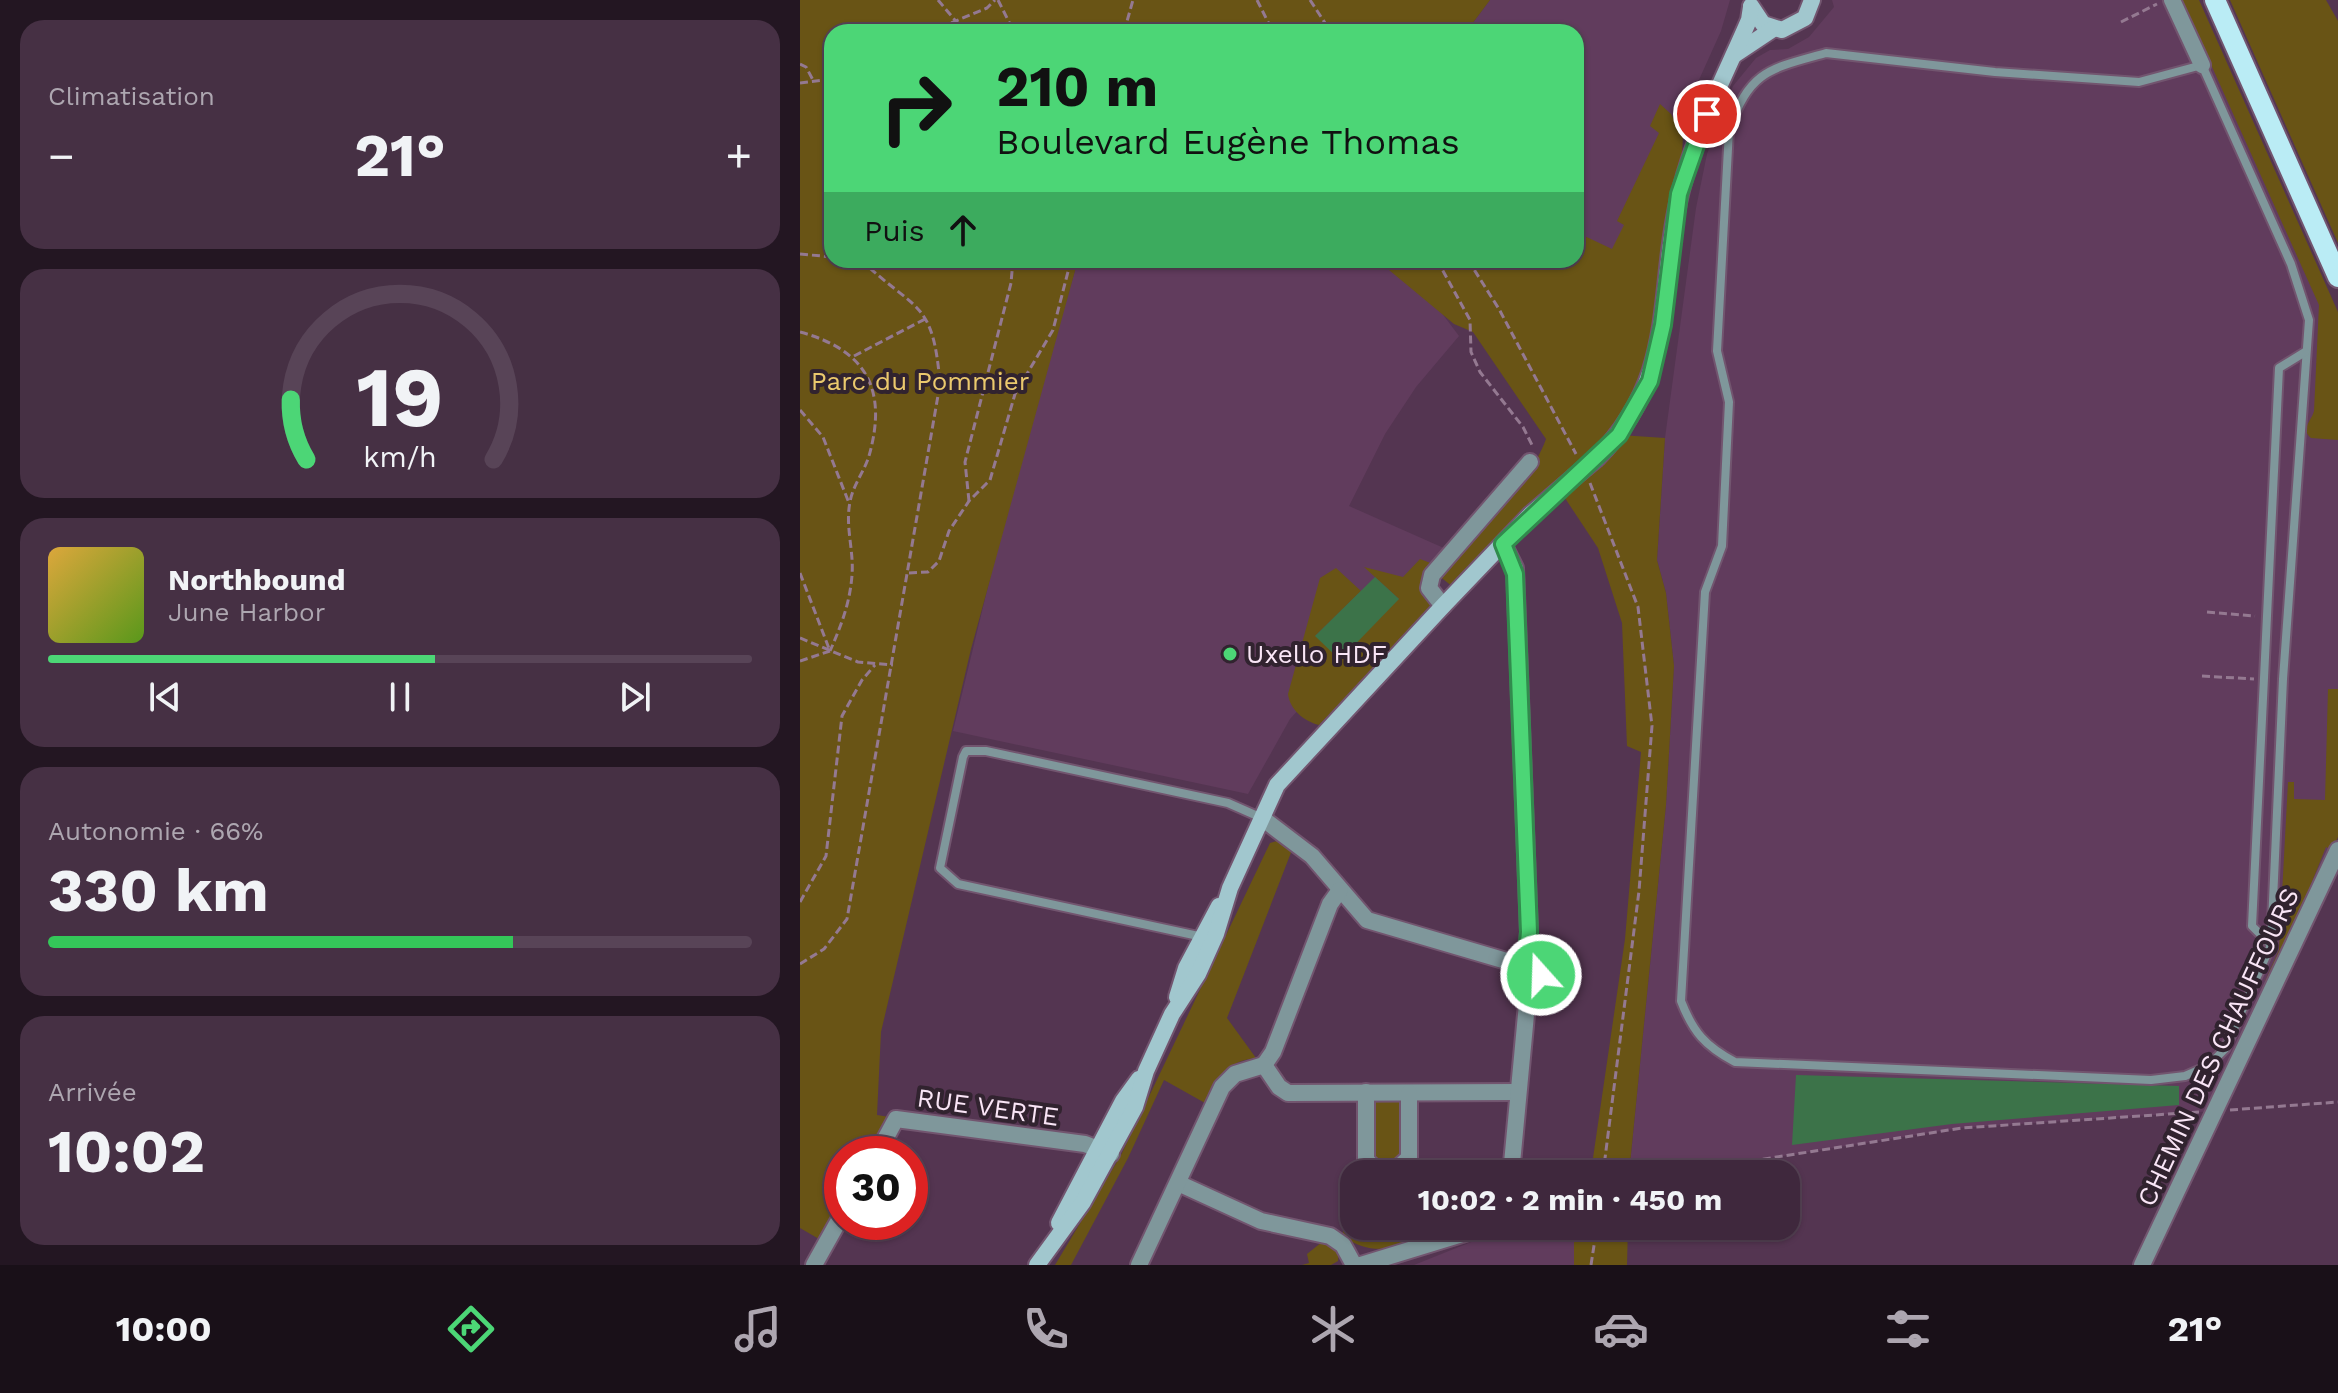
<!DOCTYPE html>
<html lang="fr">
<head>
<meta charset="utf-8">
<style>
	:root { --surface:#3f283d; --page:#463044; --text:#f1f3f6; --muted:#ada6b0; --line:#584457; --accent:#4cd676 }
	body { margin:0; font-family:"Work Sans",sans-serif; background:var(--page); color:var(--text); height:100vh; display:flex; flex-direction:column; font-size:30px; white-space:nowrap }
	* { box-sizing:border-box; margin:0 }
	p { font-size:26px; color:var(--muted) }
	.icon { flex:none; width:44px; height:44px; fill:none; stroke:currentColor; stroke-width:2; stroke-linecap:round; stroke-linejoin:round }
	.map { position:relative; flex:1; overflow:hidden }
	.panel { display:flex; flex-direction:column; gap:20px; padding:20px; background:#231622; width:800px }
	.panel>* { flex:none }
	.hud { position:absolute; left:24px; top:24px; width:760px; height:244px; border-radius:24px; box-shadow:0 2px 6px #0004,0 0 0 2px var(--line); background:#4cd676; color:#111; overflow:hidden }
	.speed { position:absolute; left:24px; top:1136px; display:flex; gap:16px; font-size:40px; font-weight:700; text-align:center }
	.speed>* { display:grid; place-content:center; width:104px; height:104px; border-radius:50%; background:var(--surface); box-shadow:0 2px 6px #0004,0 0 0 2px var(--line); line-height:1 }
	.speed .limit { border:12px solid #d22; background:#fff; color:#111 }
	.pin { position:absolute; display:grid; place-items:center; width:68px; height:68px; color:#fff; margin:-34px; border:4px solid #fff; border-radius:50%; box-shadow:0 2px 8px #0007 }
	.me { position:absolute; width:88px; margin:-44px; rotate:340deg; stroke-linejoin:round; filter:drop-shadow(0 0 6px #0008) }
	.turn { display:flex; align-items:center; gap:28px; height:168px; padding:0 40px; font-size:36px }
	.turn .icon { width:104px; height:104px; stroke-width:2.5 }
	.turn b { display:block; font-size:56px; line-height:68px }
	.then { display:flex; align-items:center; height:76px; padding:0 40px; background:#0003; gap:16px; font-size:30px }
	.big { font-size:60px; font-weight:700; line-height:1.1 }
	.panel .card { flex:1; display:flex; flex-direction:column; justify-content:center; gap:12px; min-width:0; padding:0 28px; border-radius:24px; background:var(--page) }
	.panel .dial { align-items:center; gap:0 }
	.dial svg { height:208px; overflow:visible; fill:none; stroke:var(--line); stroke-width:7; stroke-linecap:round; text-anchor:middle }
	.dial text { fill:var(--text); stroke:none }
	.song { display:flex; align-items:center; gap:24px }
	.cover { width:96px; height:96px; border-radius:12px; background:linear-gradient(135deg,hsl(40 70% 55%),hsl(90 70% 35%)) }
	.played { height:8px; border-radius:4px; background:linear-gradient(90deg,var(--accent) 55%,var(--line) 55%) }
	.keys { display:flex; justify-content:space-around; direction:ltr }
	.heat { display:flex; justify-content:space-between; align-items:center; font-size:44px; direction:ltr }
	.charge { height:12px; border-radius:6px; background:linear-gradient(90deg,#34c759 66%,var(--line) 0) }
	.trip { position:absolute; left:540px; top:1160px; width:460px; height:80px; border-radius:24px; background:var(--surface); box-shadow:0 2px 6px #0004,0 0 0 2px var(--line); font-weight:700; line-height:80px; text-align:center }
	.tab-bar { display:flex; height:128px; justify-content:space-around; align-items:center; background:#191018; color:var(--muted) }
	.tab-bar .icon { width:56px; height:56px }
	.tab-bar .selected { color:var(--accent) }
	.tab-bar b { font-size:36px; color:var(--text) }
	main { display:flex; flex:1; min-height:0 }
	.map>svg:first-child { display:block }
	.built { fill:#613c5d }
	.green { fill:#695415 }
	.water { fill:#3c7349 }
	.lines { fill:none; stroke-linecap:round; stroke-linejoin:round }
	.service-casing { stroke:#72556f; stroke-width:12 }
	.minor-casing { stroke:#72556f; stroke-width:20 }
	.secondary-casing { stroke:#72556f; stroke-width:20 }
	.primary-casing { stroke:#72556f; stroke-width:24 }
	.path { stroke:#947991; stroke-width:3; stroke-dasharray:8 4; stroke-linecap:butt }
	.service { stroke:#7f979b; stroke-width:8 }
	.minor { stroke:#7f979b; stroke-width:16 }
	.secondary { stroke:#a1c7ce; stroke-width:16 }
	.primary { stroke:#baecf5; stroke-width:20 }
	.secondary-bridge-casing { stroke:#72556f; stroke-width:20; stroke-linecap:butt }
	.secondary-bridge { stroke:#a1c7ce; stroke-width:16 }
	.route-casing { stroke:#318b4d; stroke-width:20 }
	.route { stroke:#4cd676; stroke-width:14 }
	.poi-dot { fill:#4cd676; stroke:#31232f; stroke-width:3 }
	.labels { text-anchor:middle; dominant-baseline:central; stroke-width:8; stroke-linejoin:round; paint-order:stroke }
	.park-label { font-size:26px; fill:#ebc96d; stroke:#31232f }
	.poi-label { font-size:26px; fill:#f9e5f6; stroke:#31232f; text-anchor:start }
	.street-label { font-size:26px; fill:#f9e5f6; stroke:#31232f }
</style>
</head>
<body>
<main>
<section class="panel">
<div class="card"><p>Climatisation</p>
<div class="heat"><a>−</a><b class="big">21°</b><a>+</a></div>
</div>
<div class="card dial"><svg viewBox="0 0 100 80">
<path d="M14 69A42 42 0 1 1 86 69"/>
<path d="M14 69A42 42 0 0 1 8 46" stroke="#4cd676"/>
<text x="50" y="56" font-size="32" font-weight="700">19</text>
<text x="50" y="72" font-size="11">km/h</text>
</svg></div>
<div class="card">
<div class="song"><i class="cover"></i><div><b>Northbound</b><p>June Harbor</p></div></div>
<div class="played"></div>
<div class="keys"><svg class="icon" aria-label="previous" viewBox="0 0 24 24"><path d="M18 5L8 12l10 7zM5 5v14"/></svg><svg class="icon" aria-label="pause" viewBox="0 0 24 24"><path d="M8 5v14M16 5v14"/></svg><svg class="icon" aria-label="next" viewBox="0 0 24 24"><path d="M6 5l10 7-10 7zM19 5v14"/></svg></div>
</div>
<div class="card"><p>Autonomie · 66%</p><b class="big">330 km</b><div class="charge"></div></div>
<div class="card"><p>Arrivée</p><b class="big">10:02</b></div>
</section>
<div class="map">
<svg width="1538" height="1265" viewBox="0 0 1538 1265">
	<rect width="100%" height="100%" fill="#543551"/>
	<g class="built">
		<path d="M690 0H930L921 31 812 273 776 254V32H666Z"/>
		<path d="M1032 0H1383L1538 344V804L1526 846 1537 853 1414 1111 1161 1128 868 1174H829L866 805 874 666 866 593 857 560 865 438 896 208 907 154 933 86 956 58 970 50 988 49 1009 37 1034 7Z"/>
		<path d="M278 260H577L638 308 659 336 616 387 585 434 549 506 646 549 490 719 448 794 153 731 209 500Z"/>
		<path d="M711 1226H774V1265H614Z"/>
	</g>
	<g class="green">
		<path d="M0 0H690L666 32H32V260H278L171 649 81 1032 77 1115 89 1117 70 1154H42V1201L19 1239 0 1228Z"/>
		<path d="M1382 0H1399L1538 312V440L1511 438C1500 429 1512 420 1514 411L1519 305Z"/>
		<path d="M1430 0H1526L1538 21V243Z"/>
		<path d="M860 104 871 114 883 137 882 154 870 193 855 297 866 299 863 325 820 435 865 438 857 560 866 593 874 666 866 805 829 1174H767L766 1169 793 1158 825 939 841 752 827 746 822 623 798 548 755 483 653 587 638 575C673 537 729 487 746 439L673 332 654 324 577 260H776V232L812 249 824 225 817 221 859 133 850 126Z"/>
		<path d="M620 559 633 564 621 581 632 607 519 725C504 721 490 710 488 694L520 578 536 568 561 591 515 636 599 599 564 567 603 577Z"/>
		<path d="M1528 689H1538V837L1532 850 1526 847 1470 986 1465 981 1479 950 1488 782H1494V799L1525 800Z"/>
		<path d="M477 841 492 850 427 1018 456 1058C427 1061 416 1078 405 1103L364 1080 328 1158 271 1265H255L321 1155 470 843Z"/>
		<path d="M570 1097 604 1098V1160L572 1162Z"/>
		<path d="M774 1226H828L827 1265H774Z"/>
		<path d="M630 1227 637 1231 634 1236C600 1246 574 1259 543 1236V1228L616 1230Z"/>
		<path d="M522 1242 539 1252 538 1261 531 1265H502L509 1263 507 1254Z"/>
	</g>
	<g class="water">
		<path d="M575 577 599 599 540 660 515 636Z"/>
		<path d="M996 1075 1379 1086V1105L1152 1124 992 1145Z"/>
	</g>
	<g class="lines">
		<defs>
			<g id="service">
				<path d="M1026 53 1195 72 1339 82 1402 65 1491 264 1509 320 1483 679 1471 945 1425 1049 1408 1066 1385 1076 1351 1080 935 1062C905 1046 893 1032 881 1001L905 592 922 546 929 402 917 351 929 130C950 70 969 69 1026 53Z"/>
				<path d="M403 937 158 884 140 868 163 757 166 751H186L428 803 462 818"/>
				<path d="M1471 945 1452 926 1479 368 1505 352"/>
			</g>
			<g id="minor">
				<path d="M1372 0 1402 65"/>
				<path d="M703 544 715 568 729 932 727 954"/>
				<path d="M643 606 629 588 632 575 730 462"/>
				<path d="M462 818 512 856 567 920 720 965"/>
				<path d="M727 954C737 958 740 968 741 978L733 983"/>
				<path d="M464 1065 479 1087 488 1093 718 1092"/>
				<path d="M464 1065 473 1052 530 904 540 890"/>
				<path d="M566 1092V1160L574 1168H598L609 1158V1093"/>
				<path d="M77 1154 96 1119 285 1144 311 1154"/>
				<path d="M711 1174 727 1004 733 983"/>
				<path d="M378 1183 461 1221 530 1236 543 1245 554 1265"/>
				<path d="M14 1265 42 1215"/>
				<path d="M339 1265 422 1087 435 1074 464 1065"/>
				<path d="M561 1265 688 1226"/>
				<path d="M1342 1265 1538 850"/>
			</g>
			<g id="secondary">
				<path d="M951 6 963 24 982 30 1005 18 1012 0"/>
				<path d="M934 55 973 29"/>
				<path d="M797 458C880 373 855 293 881 190 896 130 925 76 949 20L951 7"/>
				<path d="M377 997 386 968 419 906"/>
				<path d="M259 1223 323 1101 339 1079"/>
				<path d="M237 1265 283 1202 335 1107 346 1071 372 1014 398 974 416 934 430 888 477 785 643 606 731 514 773 478"/>
			</g>
			<path id="primary" d="M1415 0 1538 277"/>
		</defs>
		<use href="#service" class="service-casing"/>
		<use href="#minor" class="minor-casing"/>
		<use href="#secondary" class="secondary-casing"/>
		<use href="#primary" class="primary-casing"/>
		<g class="path">
			<path d="M138 0 165 32"/>
			<path d="M198 0 214 32"/>
			<path d="M457 0 473 32"/>
			<path d="M510 0 531 32"/>
			<path d="M1321 22 1357 4"/>
			<path d="M129 32 187 8 195 0"/>
			<path d="M324 32 333 0"/>
			<path d="M0 64 6 67 13 80"/>
			<path d="M0 83 32 79"/>
			<path d="M0 254 32 257"/>
			<path d="M637 260 670 320 671 352 680 372 723 427 733 447"/>
			<path d="M668 260 699 309 776 454"/>
			<path d="M0 332C66 350 88 389 69 456 64 472 53 485 50 502 45 527 54 550 52 575 50 603 41 626 30 651"/>
			<path d="M54 356 127 318"/>
			<path d="M0 410 23 437 49 503"/>
			<path d="M790 483 838 607 852 726 839 891 803 1174"/>
			<path d="M169 501 165 462 211 283 213 260"/>
			<path d="M0 573 30 651"/>
			<path d="M109 573 128 572 139 561 149 531 169 501 190 480 215 394 253 330 271 260"/>
			<path d="M1407 612 1455 616"/>
			<path d="M0 638 58 662 93 665"/>
			<path d="M0 661 30 651"/>
			<path d="M1402 676 1454 679"/>
			<path d="M0 902 26 856 42 716 62 680 75 665"/>
			<path d="M0 964 24 949 47 919 140 384C133 299 117 313 61 260"/>
			<path d="M1430 1110 1538 1102"/>
			<path d="M868 1174 1162 1128 1399 1112"/>
			<path d="M791 1265 797 1226"/>
		</g>
		<use href="#service" class="service"/>
		<use href="#minor" class="minor"/>
		<use href="#secondary" class="secondary"/>
		<use href="#primary" class="primary"/>
		<defs>
			<path id="secondary-bridge" d="M773 478 797 458"/>
		</defs>
		<use href="#secondary-bridge" class="secondary-bridge-casing"/>
		<use href="#secondary-bridge" class="secondary-bridge"/>
	</g>
	<g class="lines">
		<defs>
			<path id="route" d="M741 975 734 958 727 954 729 932 715 574 703 544 819 435 850 381 863 325 879 194 907 114"/>
		</defs>
		<use href="#route" class="route-casing"/>
		<use href="#route" class="route"/>
	</g>
	<circle class="poi-dot" cx="430" cy="654" r="8"/>
	<g class="labels">
		<g class="park-label">
			<text x="120" y="381">Parc du Pommier</text>
		</g>
		<g class="poi-label">
			<text x="446" y="654">Uxello HDF</text>
		</g>
		<g class="street-label">
			<text transform="translate(1418 1047) rotate(-65)">CHEMIN DES CHAUFFOURS</text>
			<text transform="translate(188 1107) rotate(8)">RUE VERTE</text>
		</g>
	</g>
</svg>
<div class="speed"><div class="limit">30</div></div>
<div class="pin" style="left:907px;top:114px;background:#d93025"><svg class="icon" aria-label="arrive" viewBox="0 0 24 24"><path d="M6 21V4h12l-3 4 3 4H6"/></svg></div>
<svg class="me" style="left:741px;top:975px" viewBox="-20 -20 40 40"><circle r="17" fill="#4cd676" stroke="#fff" stroke-width="3"/><path d="M0-11L8 9 0 5-8 9z" fill="#fff"/></svg>
<div class="trip">10:02 · 2 min · 450 m</div>
<div class="hud">
<div class="turn"><svg class="icon" aria-label="right" viewBox="0 0 24 24"><path d="M7 20v-9h11M14 6l5 5-5 5"/></svg><div><b>210 m</b>Boulevard Eugène Thomas</div></div>
<div class="then">Puis<svg class="icon" aria-label="ahead" viewBox="0 0 24 24"><path d="M12 20V5M6 11l6-6 6 6"/></svg></div>
</div>
</div>
</main>
<nav class="tab-bar">
<b>10:00</b>
<svg class="icon selected" aria-label="directions" viewBox="0 0 24 24"><path d="M12 3l9 9-9 9-9-9zM9 14v-3h6M13 9l2 2-2 2"/></svg>
<svg class="icon" aria-label="music" viewBox="0 0 24 24"><path d="M9 18V5l10-2v13"/><circle cx="6" cy="18" r="3"/><circle cx="16" cy="16" r="3"/></svg>
<svg class="icon" aria-label="phone" viewBox="0 0 24 24"><path d="M5 4h4l2 5-3 2q2 4 5 5l2-3 5 2v4C11 20 4 13 5 4z"/></svg>
<svg class="icon" aria-label="climate" viewBox="0 0 24 24"><path d="M12 3v18M4 7l16 10M4 17L20 7"/></svg>
<svg class="icon" aria-label="car" viewBox="0 0 24 24"><path d="M5 17H2v-5l4-1 3-4h7l3 4 3 1v5h-3M9 17h6M6 11h13"/><circle cx="7" cy="17" r="2"/><circle cx="17" cy="17" r="2"/></svg>
<svg class="icon" aria-label="filters" viewBox="0 0 24 24"><path d="M4 7h16M4 17h16"/><circle cx="9" cy="7" r="2"/><circle cx="15" cy="17" r="2"/></svg>
<b>21°</b>
</nav>
</body>
</html>
